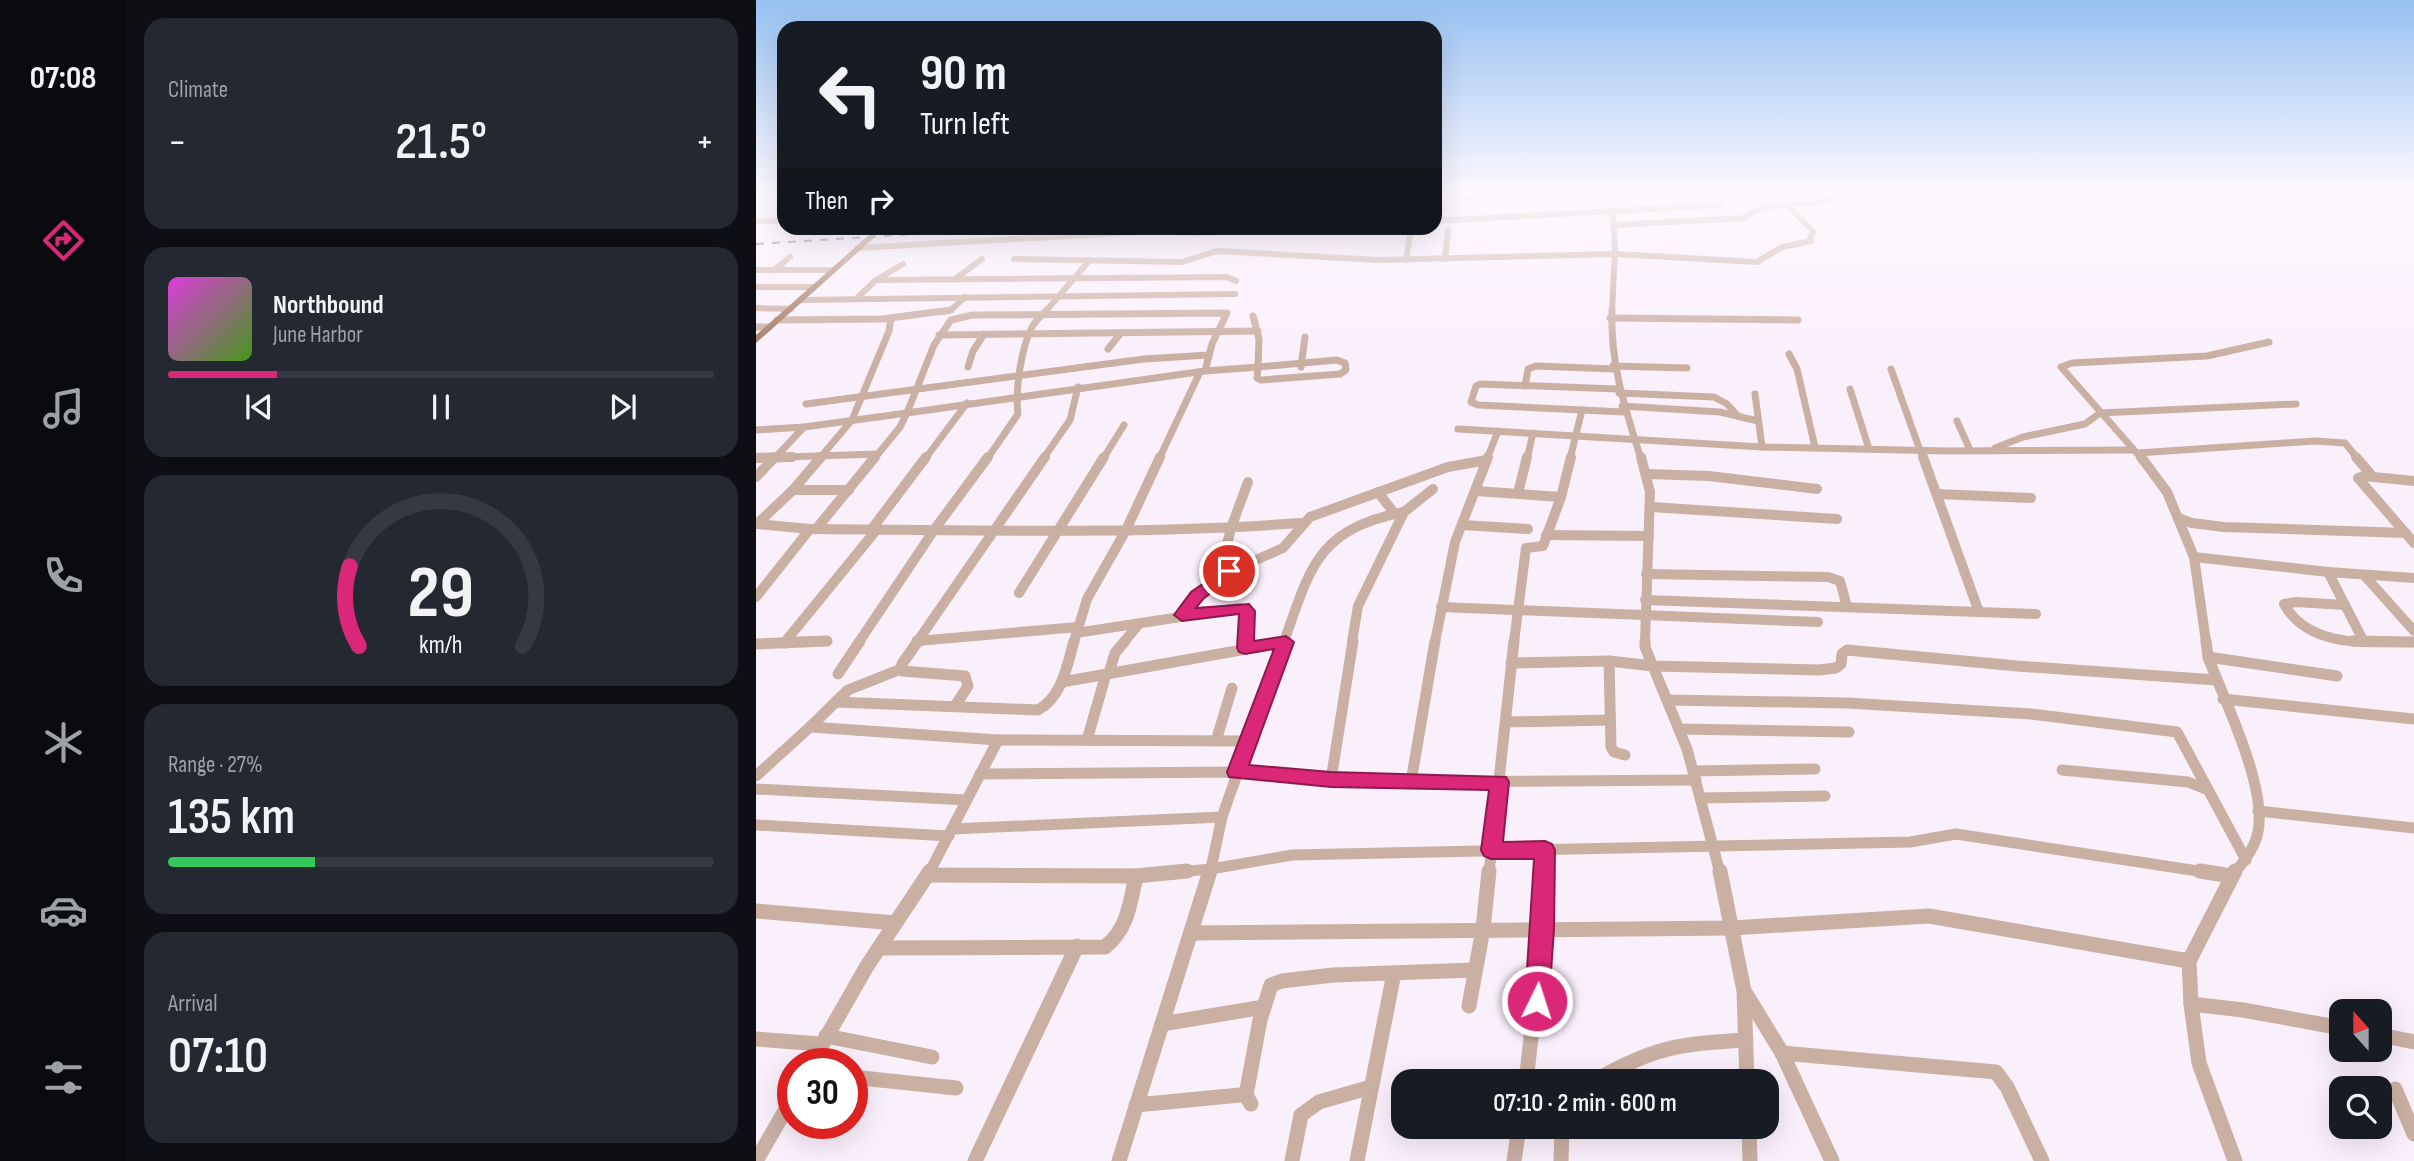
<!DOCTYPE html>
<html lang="en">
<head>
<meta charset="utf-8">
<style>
	:root { --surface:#171b24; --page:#242831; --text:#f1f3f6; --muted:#9ea1a6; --line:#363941; --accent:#db2777 }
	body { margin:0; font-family:"Sofia Sans Condensed",sans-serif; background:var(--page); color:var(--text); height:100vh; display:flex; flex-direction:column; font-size:26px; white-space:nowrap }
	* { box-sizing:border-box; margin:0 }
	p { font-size:23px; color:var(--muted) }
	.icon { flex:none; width:38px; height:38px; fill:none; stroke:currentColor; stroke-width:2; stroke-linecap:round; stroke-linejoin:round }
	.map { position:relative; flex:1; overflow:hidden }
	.sheet { display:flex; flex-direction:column; gap:18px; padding:18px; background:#0d0f14; width:630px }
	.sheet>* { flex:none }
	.guide { position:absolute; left:21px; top:21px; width:665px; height:214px; border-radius:21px; box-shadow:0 7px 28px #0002; background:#171b24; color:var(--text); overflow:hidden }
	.needle { width:46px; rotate:339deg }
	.controls { position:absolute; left:1573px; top:999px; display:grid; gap:14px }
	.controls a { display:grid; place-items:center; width:63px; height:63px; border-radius:14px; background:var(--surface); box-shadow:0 7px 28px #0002; font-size:35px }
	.speed { position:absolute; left:21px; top:1048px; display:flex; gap:14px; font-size:35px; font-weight:700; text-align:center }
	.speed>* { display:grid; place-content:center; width:91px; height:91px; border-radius:50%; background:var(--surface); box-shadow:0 7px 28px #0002; line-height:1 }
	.speed .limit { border:10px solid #d22; background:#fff; color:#111 }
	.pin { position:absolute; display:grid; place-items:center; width:60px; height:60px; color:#fff; margin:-30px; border:4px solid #fff; border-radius:50%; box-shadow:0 2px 7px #0007 }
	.me { position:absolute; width:77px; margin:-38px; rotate:4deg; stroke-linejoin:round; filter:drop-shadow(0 0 5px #0008) }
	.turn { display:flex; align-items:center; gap:24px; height:147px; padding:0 28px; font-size:32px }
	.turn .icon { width:91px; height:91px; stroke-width:2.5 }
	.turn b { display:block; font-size:49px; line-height:60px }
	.then { display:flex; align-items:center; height:66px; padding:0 28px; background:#0003; gap:14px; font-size:26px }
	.big { font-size:52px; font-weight:600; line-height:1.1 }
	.sheet .widget { flex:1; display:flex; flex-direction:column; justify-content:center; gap:10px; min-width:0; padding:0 24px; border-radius:21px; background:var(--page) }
	.sheet .dial { align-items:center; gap:0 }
	.dial svg { height:182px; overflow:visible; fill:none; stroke:var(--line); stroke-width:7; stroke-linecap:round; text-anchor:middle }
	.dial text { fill:var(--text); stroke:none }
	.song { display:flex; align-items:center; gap:21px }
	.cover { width:84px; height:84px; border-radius:10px; background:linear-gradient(135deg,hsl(300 70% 55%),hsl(100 70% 35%)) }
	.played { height:7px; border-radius:4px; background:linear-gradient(90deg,var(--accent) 20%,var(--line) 20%) }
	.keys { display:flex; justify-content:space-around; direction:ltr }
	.heat { display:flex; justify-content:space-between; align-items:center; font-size:38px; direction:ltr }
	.charge { height:10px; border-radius:5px; background:linear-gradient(90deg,#34c759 27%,var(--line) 0) }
	.trip { position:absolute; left:635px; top:1069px; width:388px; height:70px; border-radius:21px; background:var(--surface); box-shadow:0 7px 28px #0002; font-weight:600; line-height:70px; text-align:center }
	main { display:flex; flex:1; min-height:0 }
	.dock { display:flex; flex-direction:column; width:126px; justify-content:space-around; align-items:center; background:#090b0e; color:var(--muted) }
	.dock .icon { width:49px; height:49px }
	.dock .current { color:var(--accent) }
	.dock b { font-size:32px; color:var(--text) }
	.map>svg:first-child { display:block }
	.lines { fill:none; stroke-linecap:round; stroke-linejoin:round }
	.street-far4 { stroke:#caafa3; stroke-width:6 }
	.street-far3 { stroke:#caafa3; stroke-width:7 }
	.street-far2 { stroke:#caafa3; stroke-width:10 }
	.street-far1 { stroke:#caafa3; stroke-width:11 }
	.street { stroke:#caafa3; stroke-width:15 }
	.primary { fill:#a3755f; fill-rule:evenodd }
	.rail { stroke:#695f6b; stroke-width:2; stroke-dasharray:8 8; stroke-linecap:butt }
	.route { fill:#db2777; stroke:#8e194d; stroke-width:2 }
</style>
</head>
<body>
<main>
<nav class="dock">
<b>07:08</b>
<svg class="icon current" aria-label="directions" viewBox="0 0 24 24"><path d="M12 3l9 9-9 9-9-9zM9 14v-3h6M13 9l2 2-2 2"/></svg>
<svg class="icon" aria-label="music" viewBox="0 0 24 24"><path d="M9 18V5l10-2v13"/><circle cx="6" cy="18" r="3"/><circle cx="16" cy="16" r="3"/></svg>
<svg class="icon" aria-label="phone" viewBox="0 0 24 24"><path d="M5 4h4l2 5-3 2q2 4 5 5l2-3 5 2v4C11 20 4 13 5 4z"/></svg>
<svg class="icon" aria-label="climate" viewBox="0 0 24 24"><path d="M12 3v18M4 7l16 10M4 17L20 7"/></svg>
<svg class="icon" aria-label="car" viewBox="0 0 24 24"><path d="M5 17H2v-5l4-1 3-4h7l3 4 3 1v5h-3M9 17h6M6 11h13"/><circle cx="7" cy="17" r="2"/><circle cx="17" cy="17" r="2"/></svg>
<svg class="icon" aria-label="filters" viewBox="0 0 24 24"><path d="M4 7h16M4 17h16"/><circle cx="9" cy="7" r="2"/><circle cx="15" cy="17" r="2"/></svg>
</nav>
<section class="sheet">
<div class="widget"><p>Climate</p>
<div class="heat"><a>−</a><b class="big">21.5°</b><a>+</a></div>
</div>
<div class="widget">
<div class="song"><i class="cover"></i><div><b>Northbound</b><p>June Harbor</p></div></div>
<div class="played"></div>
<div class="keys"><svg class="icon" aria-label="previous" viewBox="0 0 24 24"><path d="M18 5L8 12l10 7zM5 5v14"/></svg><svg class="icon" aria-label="pause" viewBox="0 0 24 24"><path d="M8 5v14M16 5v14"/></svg><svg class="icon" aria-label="next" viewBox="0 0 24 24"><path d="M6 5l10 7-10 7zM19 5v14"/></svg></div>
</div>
<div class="widget dial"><svg viewBox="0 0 100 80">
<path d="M14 69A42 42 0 1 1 86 69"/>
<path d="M14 69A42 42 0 0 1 10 34" stroke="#db2777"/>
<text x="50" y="56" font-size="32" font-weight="700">29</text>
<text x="50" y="72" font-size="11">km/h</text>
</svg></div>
<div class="widget"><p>Range · 27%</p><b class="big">135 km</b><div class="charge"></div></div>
<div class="widget"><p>Arrival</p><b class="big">07:10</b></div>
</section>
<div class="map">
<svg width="1658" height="1161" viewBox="0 0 1658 1161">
	<rect width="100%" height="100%" fill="#faf0fc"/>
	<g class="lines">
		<g class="street-far4">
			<path d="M0 221H28"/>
			<path d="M679 221 964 205"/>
			<path d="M859 225 989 218C1013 194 1067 213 1079 194"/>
			<path d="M101 248 400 231 440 233 565 228"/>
			<path d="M258 259 426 262 461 251 623 260 859 254 1001 262 1026 247 1055 241 1054 237 1058 232 1031 205"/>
			<path d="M689 259 692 230"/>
			<path d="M650 260 655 229"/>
			<path d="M0 270H75"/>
			<path d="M18 270 34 257"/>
			<path d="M199 279 226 259"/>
			<path d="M120 280 471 277 480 281"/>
			<path d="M0 287H58"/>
			<path d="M101 298 120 280 147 264"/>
			<path d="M44 300 479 294"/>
			<path d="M0 308 35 309"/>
			<path d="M187 312 195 310 209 297"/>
			<path d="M289 312 333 261"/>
			<path d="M856 312 859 250 857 212"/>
		</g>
		<g class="street-far3">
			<path d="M856 310C854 364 869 408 885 459"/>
			<path d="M471 313 456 344 449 371 151 413 178 345 195 320 216 315Z"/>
			<path d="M497 316 503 339 502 367"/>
			<path d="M854 318 1042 320"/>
			<path d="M21 320 126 319 195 310"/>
			<path d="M0 327H13"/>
			<path d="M183 335 502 331"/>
			<path d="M352 349 364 334"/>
			<path d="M1033 354 1041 369 1059 447"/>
			<path d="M581 360 589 363 590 370 584 374 505 380 501 378 502 367Z"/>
			<path d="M857 366 931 368"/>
			<path d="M212 367 217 351 228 334"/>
			<path d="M545 367 549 337"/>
			<path d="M1135 369 1167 459"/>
			<path d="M449 371 502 367"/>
			<path d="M769 386 772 369 780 366 858 369"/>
			<path d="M862 389 725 384 720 386 715 402 722 405 868 412"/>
			<path d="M1094 389 1113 449"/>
			<path d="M863 393 958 397 971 404 981 415"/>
			<path d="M999 394 1006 447"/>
			<path d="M50 404 388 359 453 355"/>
			<path d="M866 406 964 412 1002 421"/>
			<path d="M1201 421 1214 450"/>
			<path d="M702 429 1006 447 1191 451 1377 450"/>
			<path d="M0 430 48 427"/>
			<path d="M1239 448 1267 437 1329 424 1344 413 1540 404"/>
			<path d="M1382 453 1559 441 1589 443 1602 459"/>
			<path d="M0 458 121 454"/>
			<path d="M18 459 48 427 151 413"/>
			<path d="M63 459 96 420 133 331 135 318"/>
			<path d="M118 459 144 427 151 413"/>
			<path d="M169 459 211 403"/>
			<path d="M231 459 262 414C259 391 265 348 276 327 279 321 286 315 291 310"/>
			<path d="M287 459 314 420 322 387"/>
			<path d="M347 459 368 425"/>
			<path d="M403 459 444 372"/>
			<path d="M731 459 742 431"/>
			<path d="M771 459 777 433"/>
			<path d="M814 459 826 410"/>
			<path d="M1386 459 1305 367 1316 363 1451 356 1513 342"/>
		</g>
		<g class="street-far2">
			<path d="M885 457 894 492 889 642"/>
			<path d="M1167 457 1223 612"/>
			<path d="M1385 457 1411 492 1438 557 1450 642"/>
			<path d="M1600 457 1616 476"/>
			<path d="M0 458 36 457"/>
			<path d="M891 474 953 476 1061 489"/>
			<path d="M0 477 19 457"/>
			<path d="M1658 481 1608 476 1602 478 1658 543"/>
			<path d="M37 490H93"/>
			<path d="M720 491 805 497"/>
			<path d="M622 492 638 513"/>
			<path d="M762 493 771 457"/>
			<path d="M1181 494 1275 498"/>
			<path d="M895 507 1081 519"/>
			<path d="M1422 518 1436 523 1468 527 1650 533"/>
			<path d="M0 524 54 529 0 597"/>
			<path d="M1 524 37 490 65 457"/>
			<path d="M706 525 772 529"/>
			<path d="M61 528 119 457"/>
			<path d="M54 529C217 530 381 535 544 523"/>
			<path d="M115 530 170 457"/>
			<path d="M790 535 893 536"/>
			<path d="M1438 557 1572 572 1658 578"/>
			<path d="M1572 572 1608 642"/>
			<path d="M890 574 1072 577 1084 581 1091 607"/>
			<path d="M1608 575 1658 631"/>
			<path d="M463 578 475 528 492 482"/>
			<path d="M263 593 348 457"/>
			<path d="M889 600 1280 614"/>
			<path d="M1589 605 1540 602 1528 604C1553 649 1613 642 1658 642"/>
			<path d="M685 607 1062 622"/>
			<path d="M426 615 466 575 527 548 554 517 692 467 731 460"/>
			<path d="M320 633 483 608 491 611 489 642"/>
			<path d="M161 641 322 627"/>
			<path d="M29 642 122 528"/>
			<path d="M36 642 71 641"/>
			<path d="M103 642 178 530 232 457"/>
			<path d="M161 642 289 457"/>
			<path d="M318 642 331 599 370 530 404 457"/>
			<path d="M368 642 383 624"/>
			<path d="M527 642H530"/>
			<path d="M528 642C554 568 561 529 648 512"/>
			<path d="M596 642 602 606 648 512 677 489"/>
			<path d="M679 642 699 542 732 457"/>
			<path d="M758 642 770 548 787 546 805 497 815 457"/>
		</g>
		<g class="street-far1">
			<path d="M161 641H164"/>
			<path d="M162 641 146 664V671L209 676 212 686 199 706"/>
			<path d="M889 641V647L931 749 964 873"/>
			<path d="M1450 641 1452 657C1469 702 1511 786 1502 832 1499 847 1488 862 1478 873"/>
			<path d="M1596 641 1658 642"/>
			<path d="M29 643 31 641"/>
			<path d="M0 644 71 641"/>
			<path d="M489 648V641"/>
			<path d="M1452 657 1581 676"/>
			<path d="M853 661 855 747 858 752 869 755"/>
			<path d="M755 663 853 661 897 666 1063 670 1080 668 1085 664 1086 654 1091 650 1261 666 1460 680"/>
			<path d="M353 673 359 653 369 641"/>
			<path d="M82 674 104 641"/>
			<path d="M306 682 530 642"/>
			<path d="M1467 699 1658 719"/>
			<path d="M911 700 1091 703 1275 714 1421 732 1490 860"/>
			<path d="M80 702 282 710C306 697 311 666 318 641"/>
			<path d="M750 722 854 720"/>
			<path d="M54 727 92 690 145 669"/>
			<path d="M923 729 1093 732"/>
			<path d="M331 740 350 674"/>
			<path d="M460 741 476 688"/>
			<path d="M1306 770 1432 782 1452 790"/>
			<path d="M937 771 1059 769"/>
			<path d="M224 774 480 772 575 780 655 782 940 780"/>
			<path d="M0 776 54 727 242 740"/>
			<path d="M575 780 597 641"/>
			<path d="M655 782 679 641"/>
			<path d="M0 789 211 800"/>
			<path d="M945 798 1069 796"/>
			<path d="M1502 811 1658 828"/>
			<path d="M0 825 193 836"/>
			<path d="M196 829 466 817"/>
			<path d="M173 873 242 740 493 741"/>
			<path d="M412 873 455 869 536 855 1154 842 1200 834 1455 873"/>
			<path d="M454 873 466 817 528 641"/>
			<path d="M733 873 758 641"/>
			<path d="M788 873 789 850"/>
		</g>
		<g class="street">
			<path d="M964 871 988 991 991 1082"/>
			<path d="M1444 871 1475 876"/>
			<path d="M1479 871 1433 961 1435 1004 1487 1010 1586 1028"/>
			<path d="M172 875 380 876 431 871"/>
			<path d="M0 911 139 923"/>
			<path d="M436 933 976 928 1173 916 1433 961"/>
			<path d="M124 948 349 947C372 929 374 903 380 876"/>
			<path d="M990 994 1026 1053 1076 1161"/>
			<path d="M1435 1004 1443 1063 1479 1161"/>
			<path d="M713 1006 727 929 733 871"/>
			<path d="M406 1024 508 1007"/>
			<path d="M1624 1035 1658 1042"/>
			<path d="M70 1036 176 1057"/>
			<path d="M0 1039 65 1044"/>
			<path d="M1026 1053 1240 1072 1251 1087 1286 1161"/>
			<path d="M55 1064 111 966 174 871"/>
			<path d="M96 1077 200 1088"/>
			<path d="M770 1082 783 966 788 871"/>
			<path d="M837 1082C897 1047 922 1044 990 1040"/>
			<path d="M1639 1089 1658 1134"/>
			<path d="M490 1095 504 1020 515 985 526 981 577 975 718 970"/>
			<path d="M380 1105 484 1095H490L495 1104"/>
			<path d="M993 1127 994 1161"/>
			<path d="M0 1161 37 1097"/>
			<path d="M219 1161 321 946"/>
			<path d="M363 1161 454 871"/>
			<path d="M536 1161 545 1115 563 1102 615 1087"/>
			<path d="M601 1161 638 973"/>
			<path d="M758 1161 763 1127"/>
			<path d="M805 1161 806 1127"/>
		</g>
		<path class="primary" d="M121 228H129L0 343V335Z"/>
		<g class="rail">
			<path d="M679 201 793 194"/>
			<path d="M0 244 259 228"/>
		</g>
	</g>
	<linearGradient id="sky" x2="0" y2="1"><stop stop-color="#97c1f1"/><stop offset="0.54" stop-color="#fdf8fe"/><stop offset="1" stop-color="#fdf8fe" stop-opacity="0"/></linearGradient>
	<rect width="1658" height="356" fill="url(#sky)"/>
	<path class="route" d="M473 566 479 567 481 571 479 574 447 599 440 608 493 604 499 611 498 641 530 636 538 642 493 765 575 772 750 777 753 782 747 842 789 841 796 844 799 850 798 929 793 1001 790 1009 781 1013 773 1009 769 1001 778 859H735L728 856 725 850 733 790 575 787 473 777 471 772 518 649 489 654 483 652 481 648 483 614 426 621 418 615 435 592Z"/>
</svg>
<div class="controls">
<a><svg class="needle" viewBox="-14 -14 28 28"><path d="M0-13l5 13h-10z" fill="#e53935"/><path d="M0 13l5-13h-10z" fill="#9ea1a6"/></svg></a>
<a><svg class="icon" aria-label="search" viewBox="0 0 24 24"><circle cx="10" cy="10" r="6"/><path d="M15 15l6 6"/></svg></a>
</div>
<div class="speed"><div class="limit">30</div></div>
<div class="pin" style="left:473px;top:571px;background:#d93025"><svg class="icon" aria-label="arrive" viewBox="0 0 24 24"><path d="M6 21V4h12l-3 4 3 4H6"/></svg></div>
<svg class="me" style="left:781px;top:1001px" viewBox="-20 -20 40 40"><circle r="17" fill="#db2777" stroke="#fff" stroke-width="3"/><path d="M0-11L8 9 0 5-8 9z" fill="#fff"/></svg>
<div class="trip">07:10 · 2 min · 600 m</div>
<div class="guide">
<div class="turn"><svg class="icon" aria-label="left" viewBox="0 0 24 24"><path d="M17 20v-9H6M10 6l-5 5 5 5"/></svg><div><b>90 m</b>Turn left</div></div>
<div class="then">Then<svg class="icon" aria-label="right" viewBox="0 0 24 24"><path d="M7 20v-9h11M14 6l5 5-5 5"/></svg></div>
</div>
</div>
</main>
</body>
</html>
